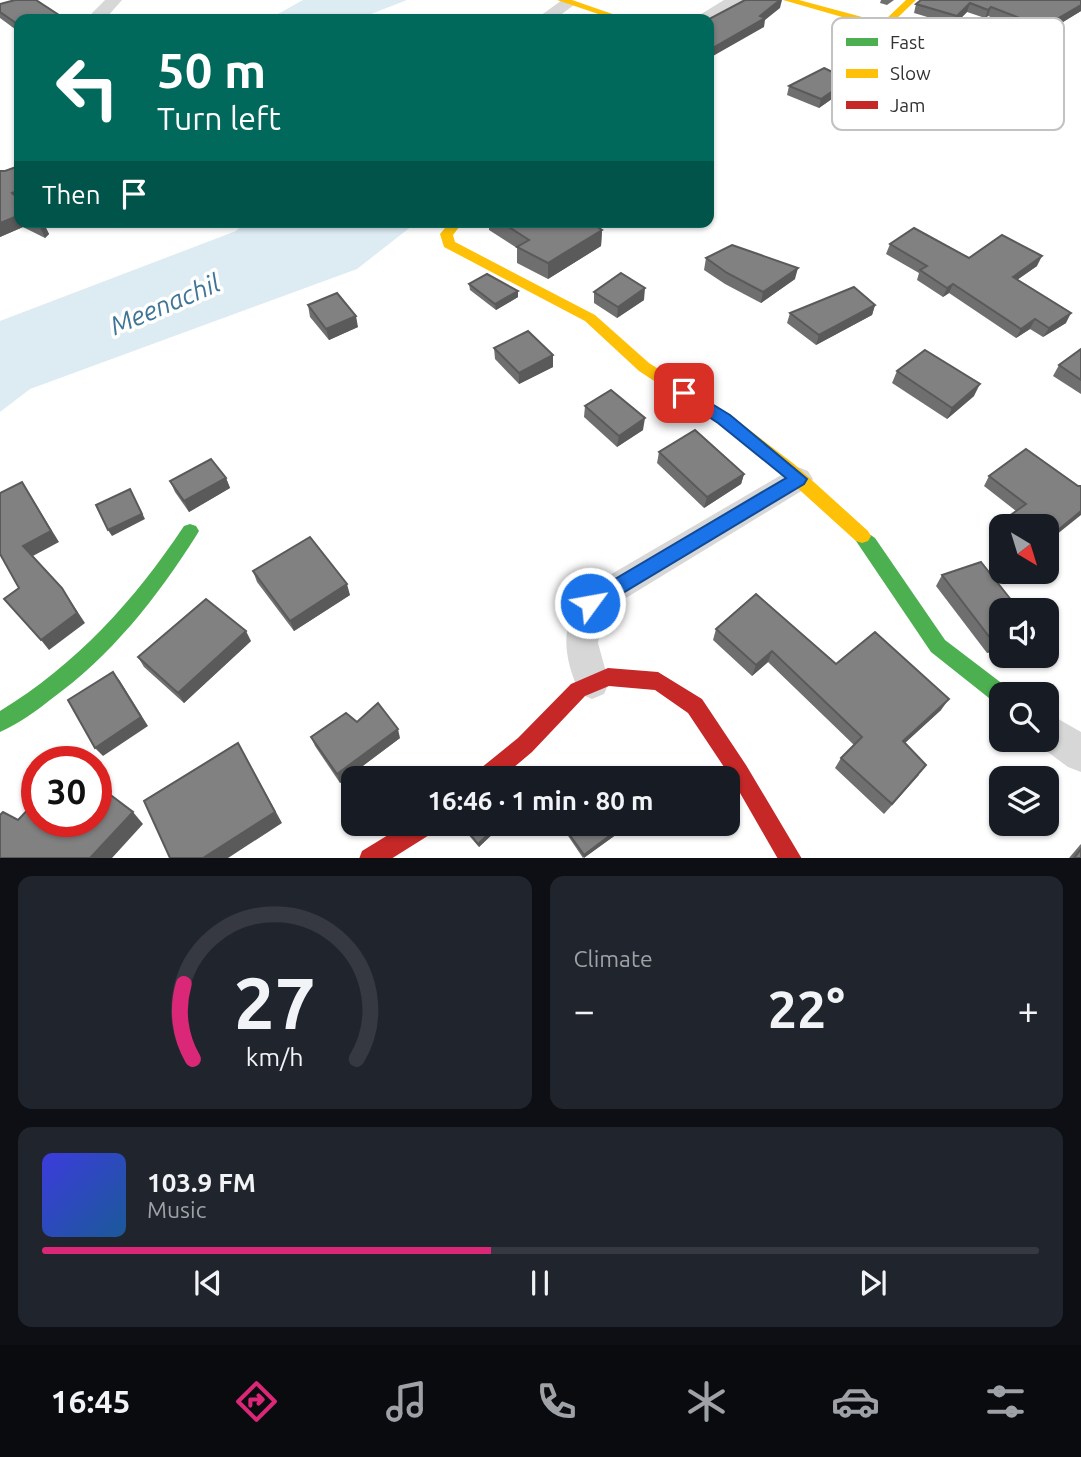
<!DOCTYPE html>
<html lang="en">
<head>
<meta charset="utf-8">
<style>
	:root { --surface:#171b24; --page:#20242c; --text:#f1f3f6; --muted:#9ea1a6; --line:#363941; --accent:#db2777 }
	body { margin:0; font-family:Ubuntu,sans-serif; background:var(--page); color:var(--text); height:100vh; display:flex; flex-direction:column; font-size:26px; white-space:nowrap }
	* { box-sizing:border-box; margin:0 }
	p { font-size:23px; color:var(--muted) }
	.icon { flex:none; width:38px; height:38px; fill:none; stroke:currentColor; stroke-width:2; stroke-linecap:round; stroke-linejoin:round }
	.map { position:relative; height:858px; overflow:hidden }
	.drawer { display:flex; flex-direction:column; gap:18px; padding:18px; background:#0d0f14; flex:1 }
	.drawer>* { flex:none }
	.guide { position:absolute; left:14px; top:14px; width:700px; height:214px; border-radius:14px; box-shadow:0 2px 5px #0004; background:#00695c; color:#fff; overflow:hidden }
	.needle { width:46px; rotate:142deg }
	.tools { position:absolute; left:989px; top:514px; display:grid; gap:14px }
	.tools a { display:grid; place-items:center; width:70px; height:70px; border-radius:14px; background:var(--surface); box-shadow:0 2px 5px #0004; font-size:35px }
	.speed { position:absolute; left:21px; top:746px; display:flex; gap:14px; font-size:35px; font-weight:700; text-align:center }
	.speed>* { display:grid; place-content:center; width:91px; height:91px; border-radius:50%; background:var(--surface); box-shadow:0 2px 5px #0004; line-height:1 }
	.speed .limit { border:10px solid #d22; background:#fff; color:#111 }
	.pin { position:absolute; display:grid; place-items:center; width:60px; height:60px; color:#fff; margin:-30px; border-radius:14px; box-shadow:0 4px 10px #0006 }
	.me { position:absolute; width:77px; margin:-38px; rotate:58deg; stroke-linejoin:round; filter:drop-shadow(0 0 5px #0008) }
	.turn { display:flex; align-items:center; gap:24px; height:147px; padding:0 28px; font-size:32px }
	.turn .icon { width:91px; height:91px; stroke-width:2.5 }
	.turn b { display:block; font-size:49px; line-height:60px }
	.then { display:flex; align-items:center; height:66px; padding:0 28px; background:#0003; gap:14px; font-size:26px }
	.big { font-size:52px; font-weight:600; line-height:1.1 }
	.drawer .widget { flex:1; display:flex; flex-direction:column; justify-content:center; gap:10px; min-width:0; padding:0 24px; border-radius:14px; background:var(--page) }
	.drawer .dial { align-items:center; gap:0 }
	.dial svg { height:182px; overflow:visible; fill:none; stroke:var(--line); stroke-width:7; stroke-linecap:round; text-anchor:middle }
	.dial text { fill:var(--text); stroke:none }
	.song { display:flex; align-items:center; gap:21px }
	.cover { width:84px; height:84px; border-radius:10px; background:linear-gradient(135deg,hsl(240 70% 55%),hsl(210 70% 35%)) }
	.played { height:7px; border-radius:4px; background:linear-gradient(90deg,var(--accent) 45%,var(--line) 45%) }
	.keys { display:flex; justify-content:space-around; direction:ltr }
	.heat { display:flex; justify-content:space-between; align-items:center; font-size:38px; direction:ltr }
	.drawer .tiles { flex:1; display:grid; gap:18px; grid-template-columns:1fr 1fr }
	.widget:last-child { grid-column:span 2 }
	.trip { position:absolute; left:341px; top:766px; width:399px; height:70px; border-radius:14px; background:var(--surface); box-shadow:0 2px 5px #0004; font-weight:600; line-height:70px; text-align:center }
	.tab-bar { display:flex; height:112px; justify-content:space-around; align-items:center; background:#090b0e; color:var(--muted) }
	.tab-bar .icon { width:49px; height:49px }
	.tab-bar .on { color:var(--accent) }
	.tab-bar b { font-size:32px; color:var(--text) }
	.map>svg:first-child { display:block }
	.water { fill:#ddebf3 }
	.lines { fill:none; stroke-linecap:round; stroke-linejoin:round }
	.street { fill:#d7d7d7; fill-rule:evenodd }
	.fast { fill:#4caf50; fill-rule:evenodd }
	.slow { fill:#ffc107; fill-rule:evenodd }
	.jam { fill:#c62828; fill-rule:evenodd }
	.wall { fill:#6f6f6f }
	.shaded-wall { fill:#5a5a5a }
	.building { fill:#818181; stroke:#5a5a5a; stroke-width:2 }
	.route { fill:#1a73e8; stroke:#114b97; stroke-width:2 }
	.labels { text-anchor:middle; dominant-baseline:central; stroke-width:7; stroke-linejoin:round; paint-order:stroke }
	.water-label { font-size:26px; font-style:italic; fill:#3f7597; stroke:#fff }
	.key { fill:#fff; stroke:#c2c2c2; stroke-width:2 }
	.key-label { font-size:19px; fill:#333 }
</style>
</head>
<body>
<div class="map">
<svg width="1081" height="859" viewBox="0 0 1081 859">
	<rect width="100%" height="100%" fill="#fff"/>
	<g class="water">
		<path d="M303 0H407L358 19H269Z"/>
		<path d="M244 222H417L357 269 30 389 0 412V321L236 231Z"/>
	</g>
	<g class="lines">
		<g class="street">
			<path d="M105 0H122L107 17 108 19H91L92 13Z"/>
			<path d="M562 0 578 2 555 19H536Z"/>
			<path d="M724 0H753L709 22V19H693Z"/>
			<path d="M798 467 808 471 813 479 808 487 603 612 598 643 609 683 604 694 592 699 580 694C563 656 561 631 579 593L788 471Z"/>
			<path d="M1046 712 1081 732V772L1068 767 1033 741 1046 740Z"/>
		</g>
		<g class="fast">
			<path d="M190 524 196 526 199 531 196 536C156 599 111 656 50 700 35 712 18 724 0 732V711C77 664 134 601 184 526Z"/>
			<path d="M862 529 875 538 945 640 1008 688 1011 695H1001V704L994 702 931 652 856 541 853 536 856 531Z"/>
		</g>
		<g class="slow">
			<path d="M557 0H572L627 19H613Z"/>
			<path d="M783 0H799L877 21 885 20 906 0H916L891 24 877 27Z"/>
			<path d="M450 222H463L453 235 455 242 595 315 649 363 730 415 794 464 868 531 871 536 868 541 862 543 856 541 782 474 718 423 639 371 585 321 444 247 440 234Z"/>
		</g>
		<g class="jam">
			<path d="M608 668 658 672 702 699 746 765 802 859H778L732 779 688 713 655 690 609 686 585 696 532 752 500 779H473L476 772 518 738 571 684Z"/>
			<path d="M406 824H437L434 832 391 859H359L362 851Z"/>
		</g>
	</g>
	<g class="wall">
		<path d="M881 0H894L887 5 880 3Z"/>
		<path d="M1081 0V11L1040 36 988 16 985 18 967 12 954 25 914 13 916 4Z"/>
		<path d="M0 4 19 19V32L0 18Z"/>
		<path d="M849 80 846 89 819 108 787 95 789 86Z"/>
		<path d="M19 166V222H43L49 234 45 238 23 227 0 237 5 171Z"/>
		<path d="M489 222H590L602 230 601 246 548 279 517 263V248L489 230Z"/>
		<path d="M890 244 969 258 1037 266 1017 280 1066 323 1043 337 1030 329 1016 338 949 293 943 297 917 280 919 273 886 254Z"/>
		<path d="M706 258 795 279 761 303 725 284 704 270Z"/>
		<path d="M469 284 518 291V297L496 310 470 290Z"/>
		<path d="M594 292 644 300 617 318 594 303Z"/>
		<path d="M308 305 358 327 329 340 310 317Z"/>
		<path d="M875 305 872 315 816 345 787 323 790 313Z"/>
		<path d="M494 348 553 367 519 384 495 359Z"/>
		<path d="M1081 349V394L1053 376 1059 365Z"/>
		<path d="M897 371 974 396 947 419 892 383Z"/>
		<path d="M585 406 643 430 617 447 584 417Z"/>
		<path d="M659 452 744 474 741 484 704 508 657 463Z"/>
		<path d="M989 476 1078 486 1046 527H1009L1006 524 1012 514 1016 511 984 486Z"/>
		<path d="M226 478 230 488 189 512 175 492 170 481Z"/>
		<path d="M253 571 350 595 294 631 257 582Z"/>
		<path d="M942 575 1001 648 987 653 936 586Z"/>
		<path d="M716 629 836 664 941 710 905 743 919 775 884 814 835 768 841 758 854 745 768 662 752 676 713 640Z"/>
		<path d="M251 641 184 703 144 667 138 657Z"/>
		<path d="M357 722 400 738 340 783 315 746 311 737Z"/>
		<path d="M459 824H503L479 847Z"/>
		<path d="M560 824H613L617 834 583 858Z"/>
		<path d="M1081 844V858H1069L1080 845Z"/>
	</g>
	<g class="shaded-wall">
		<path d="M780 0H782L780 8 765 20 764 27 713 56 712 66 709 67V50L760 16Z"/>
		<path d="M970 3 967 12 954 25 957 16Z"/>
		<path d="M1081 5V11L1040 36 1043 27Z"/>
		<path d="M991 7 988 16 985 18 988 10Z"/>
		<path d="M849 80 846 89 819 108 821 99Z"/>
		<path d="M19 190V203L12 193Z"/>
		<path d="M17 216 19 222 23 227 0 237V223Z"/>
		<path d="M43 222 49 234 45 238 40 227Z"/>
		<path d="M602 230 601 246 548 279V263Z"/>
		<path d="M1042 256 1037 266 1008 286 1013 277Z"/>
		<path d="M798 268 795 279 761 303 763 292Z"/>
		<path d="M953 284 949 293 943 297 947 288Z"/>
		<path d="M645 288 644 300 617 318 618 307Z"/>
		<path d="M518 291V297L496 310 495 304Z"/>
		<path d="M875 305 872 315 816 345 819 335Z"/>
		<path d="M1071 313 1066 323 1043 337 1049 328Z"/>
		<path d="M356 316 358 327 329 340 326 329Z"/>
		<path d="M1035 319 1030 329 1016 338 1021 329Z"/>
		<path d="M553 355V367L519 384V373Z"/>
		<path d="M980 384 974 396 947 419 952 408Z"/>
		<path d="M645 418 643 430 617 447 619 436Z"/>
		<path d="M744 474 741 484 704 508 707 497Z"/>
		<path d="M226 478 230 488 189 512 184 501Z"/>
		<path d="M22 482 59 542 31 557 23 546Z"/>
		<path d="M130 489 145 519 112 536 108 530Z"/>
		<path d="M1081 511V515L1046 543V540Z"/>
		<path d="M347 584 350 595 294 631 290 621Z"/>
		<path d="M62 588 85 623 49 650 41 640Z"/>
		<path d="M246 631 251 641 184 703 178 693Z"/>
		<path d="M1001 640V648L987 653 994 643Z"/>
		<path d="M772 651 768 662 752 676 756 665Z"/>
		<path d="M113 672 120 681 148 726 103 756 95 748Z"/>
		<path d="M949 699 941 710 896 751 903 741Z"/>
		<path d="M398 729 400 738 340 783 337 774Z"/>
		<path d="M238 743 282 823 228 858H203Z"/>
		<path d="M133 812 143 824 112 858H92L91 857Z"/>
		<path d="M499 824H503L479 847 478 844Z"/>
		<path d="M617 830V834L584 858V855Z"/>
	</g>
	<g class="building">
		<path d="M15 0H36L65 19H19V25L0 12V4Z"/>
		<path d="M745 0H780L760 16 765 18 709 50V19Z"/>
		<path d="M921 0H1081V5L1043 27 991 7 988 10 970 3 957 16 916 4Z"/>
		<path d="M824 68 849 80 821 99 789 86Z"/>
		<path d="M19 166V190L12 193 19 199V217L17 216 0 223V171H5Z"/>
		<path d="M30 222H43L40 227Z"/>
		<path d="M501 222H590L602 230 548 263 517 247 529 240Z"/>
		<path d="M914 228 969 258 1002 235 1042 256 1013 277 1071 313 1049 328 1035 319 1021 329 953 284 947 288 920 270 927 266 890 244Z"/>
		<path d="M732 245 798 268 763 292 727 273 706 258Z"/>
		<path d="M621 273 645 288 618 307 594 292Z"/>
		<path d="M487 274 518 291 495 304 469 284Z"/>
		<path d="M854 287 875 305 819 335 790 313Z"/>
		<path d="M337 293 356 316 326 329 308 305Z"/>
		<path d="M528 331 553 355 519 373 494 348Z"/>
		<path d="M1081 349V380L1059 365Z"/>
		<path d="M925 350 980 384 952 408 897 371Z"/>
		<path d="M611 390 645 418 619 436 585 406Z"/>
		<path d="M695 430 744 474 707 497 659 452Z"/>
		<path d="M1026 449 1078 486H1081V511L1046 540V527H1028L1012 514 1026 504 989 476Z"/>
		<path d="M211 459 226 478 184 501 170 481Z"/>
		<path d="M22 482 51 531 23 546 62 588 77 613 41 640 4 599 19 588 0 554V493Z"/>
		<path d="M130 489 142 514 108 530 96 505Z"/>
		<path d="M310 537 347 584 290 621 253 571Z"/>
		<path d="M981 562 1020 611H1001V640L994 643 942 575Z"/>
		<path d="M756 594 836 664 875 632 949 699 903 741 926 765 892 804 841 758 862 737 772 651 756 665 716 629Z"/>
		<path d="M206 599 246 631 178 693 138 657Z"/>
		<path d="M113 672 141 717 95 748 68 700Z"/>
		<path d="M378 703 398 729 337 774 311 737 346 713 357 722Z"/>
		<path d="M238 743 275 812 203 858H170L144 801Z"/>
		<path d="M96 784 133 812 91 857 92 858H0V815L3 812 18 820 37 800V821H96Z"/>
		<path d="M462 824H499L478 844Z"/>
		<path d="M562 824H613L617 830 584 855Z"/>
		<path d="M1081 849V858H1074Z"/>
	</g>
	<path class="route" d="M684 387 730 415 807 479 804 484 596 609 590 612 583 609 580 603 583 598 786 478 718 423 679 397 676 393 679 389Z"/>
	<g class="labels">
		<g class="water-label">
			<text transform="translate(165 304) rotate(-23)">Meenachil</text>
		</g>
	</g>
	<rect x="832" y="18" width="232" height="112" rx="10" class="key"/>
	<rect x="846" y="38" width="32" height="8" fill="#4caf50"/>
	<rect x="846" y="69" width="32" height="9" fill="#ffc107"/>
	<rect x="846" y="101" width="32" height="8" fill="#c62828"/>
	<g class="key-label">
		<text x="890" y="49">Fast</text>
		<text x="890" y="80">Slow</text>
		<text x="890" y="112">Jam</text>
	</g>
</svg>
<div class="tools">
<a><svg class="needle" viewBox="-14 -14 28 28"><path d="M0-13l5 13h-10z" fill="#e53935"/><path d="M0 13l5-13h-10z" fill="#9ea1a6"/></svg></a>
<a><svg class="icon" aria-label="sound" viewBox="0 0 24 24"><path d="M4 9h4l5-4v14l-5-4H4zM17 9q2 3 0 6"/></svg></a>
<a><svg class="icon" aria-label="search" viewBox="0 0 24 24"><circle cx="10" cy="10" r="6"/><path d="M15 15l6 6"/></svg></a>
<a><svg class="icon" aria-label="layers" viewBox="0 0 24 24"><path d="M12 4l9 5-9 5-9-5zM3 14l9 5 9-5"/></svg></a>
</div>
<div class="speed"><div class="limit">30</div></div>
<div class="pin" style="left:684px;top:393px;background:#d93025"><svg class="icon" aria-label="arrive" viewBox="0 0 24 24"><path d="M6 21V4h12l-3 4 3 4H6"/></svg></div>
<svg class="me" style="left:590px;top:603px" viewBox="-20 -20 40 40"><circle r="17" fill="#1a73e8" stroke="#fff" stroke-width="3"/><path d="M0-11L8 9 0 5-8 9z" fill="#fff"/></svg>
<div class="trip">16:46 · 1 min · 80 m</div>
<div class="guide">
<div class="turn"><svg class="icon" aria-label="left" viewBox="0 0 24 24"><path d="M17 20v-9H6M10 6l-5 5 5 5"/></svg><div><b>50 m</b>Turn left</div></div>
<div class="then">Then<svg class="icon" aria-label="arrive" viewBox="0 0 24 24"><path d="M6 21V4h12l-3 4 3 4H6"/></svg></div>
</div>
</div>
<section class="drawer">
<div class="tiles">
<div class="widget dial"><svg viewBox="0 0 100 80">
<path d="M14 69A42 42 0 1 1 86 69"/>
<path d="M14 69A42 42 0 0 1 10 36" stroke="#db2777"/>
<text x="50" y="56" font-size="32" font-weight="700">27</text>
<text x="50" y="72" font-size="11">km/h</text>
</svg></div>
<div class="widget"><p>Climate</p>
<div class="heat"><a>−</a><b class="big">22°</b><a>+</a></div>
</div>
<div class="widget">
<div class="song"><i class="cover"></i><div><b>103.9 FM</b><p>Music</p></div></div>
<div class="played"></div>
<div class="keys"><svg class="icon" aria-label="previous" viewBox="0 0 24 24"><path d="M18 5L8 12l10 7zM5 5v14"/></svg><svg class="icon" aria-label="pause" viewBox="0 0 24 24"><path d="M8 5v14M16 5v14"/></svg><svg class="icon" aria-label="next" viewBox="0 0 24 24"><path d="M6 5l10 7-10 7zM19 5v14"/></svg></div>
</div>
</div>
</section>
<nav class="tab-bar">
<b>16:45</b>
<svg class="icon on" aria-label="directions" viewBox="0 0 24 24"><path d="M12 3l9 9-9 9-9-9zM9 14v-3h6M13 9l2 2-2 2"/></svg>
<svg class="icon" aria-label="music" viewBox="0 0 24 24"><path d="M9 18V5l10-2v13"/><circle cx="6" cy="18" r="3"/><circle cx="16" cy="16" r="3"/></svg>
<svg class="icon" aria-label="phone" viewBox="0 0 24 24"><path d="M5 4h4l2 5-3 2q2 4 5 5l2-3 5 2v4C11 20 4 13 5 4z"/></svg>
<svg class="icon" aria-label="climate" viewBox="0 0 24 24"><path d="M12 3v18M4 7l16 10M4 17L20 7"/></svg>
<svg class="icon" aria-label="car" viewBox="0 0 24 24"><path d="M5 17H2v-5l4-1 3-4h7l3 4 3 1v5h-3M9 17h6M6 11h13"/><circle cx="7" cy="17" r="2"/><circle cx="17" cy="17" r="2"/></svg>
<svg class="icon" aria-label="filters" viewBox="0 0 24 24"><path d="M4 7h16M4 17h16"/><circle cx="9" cy="7" r="2"/><circle cx="15" cy="17" r="2"/></svg>
</nav>
</body>
</html>
